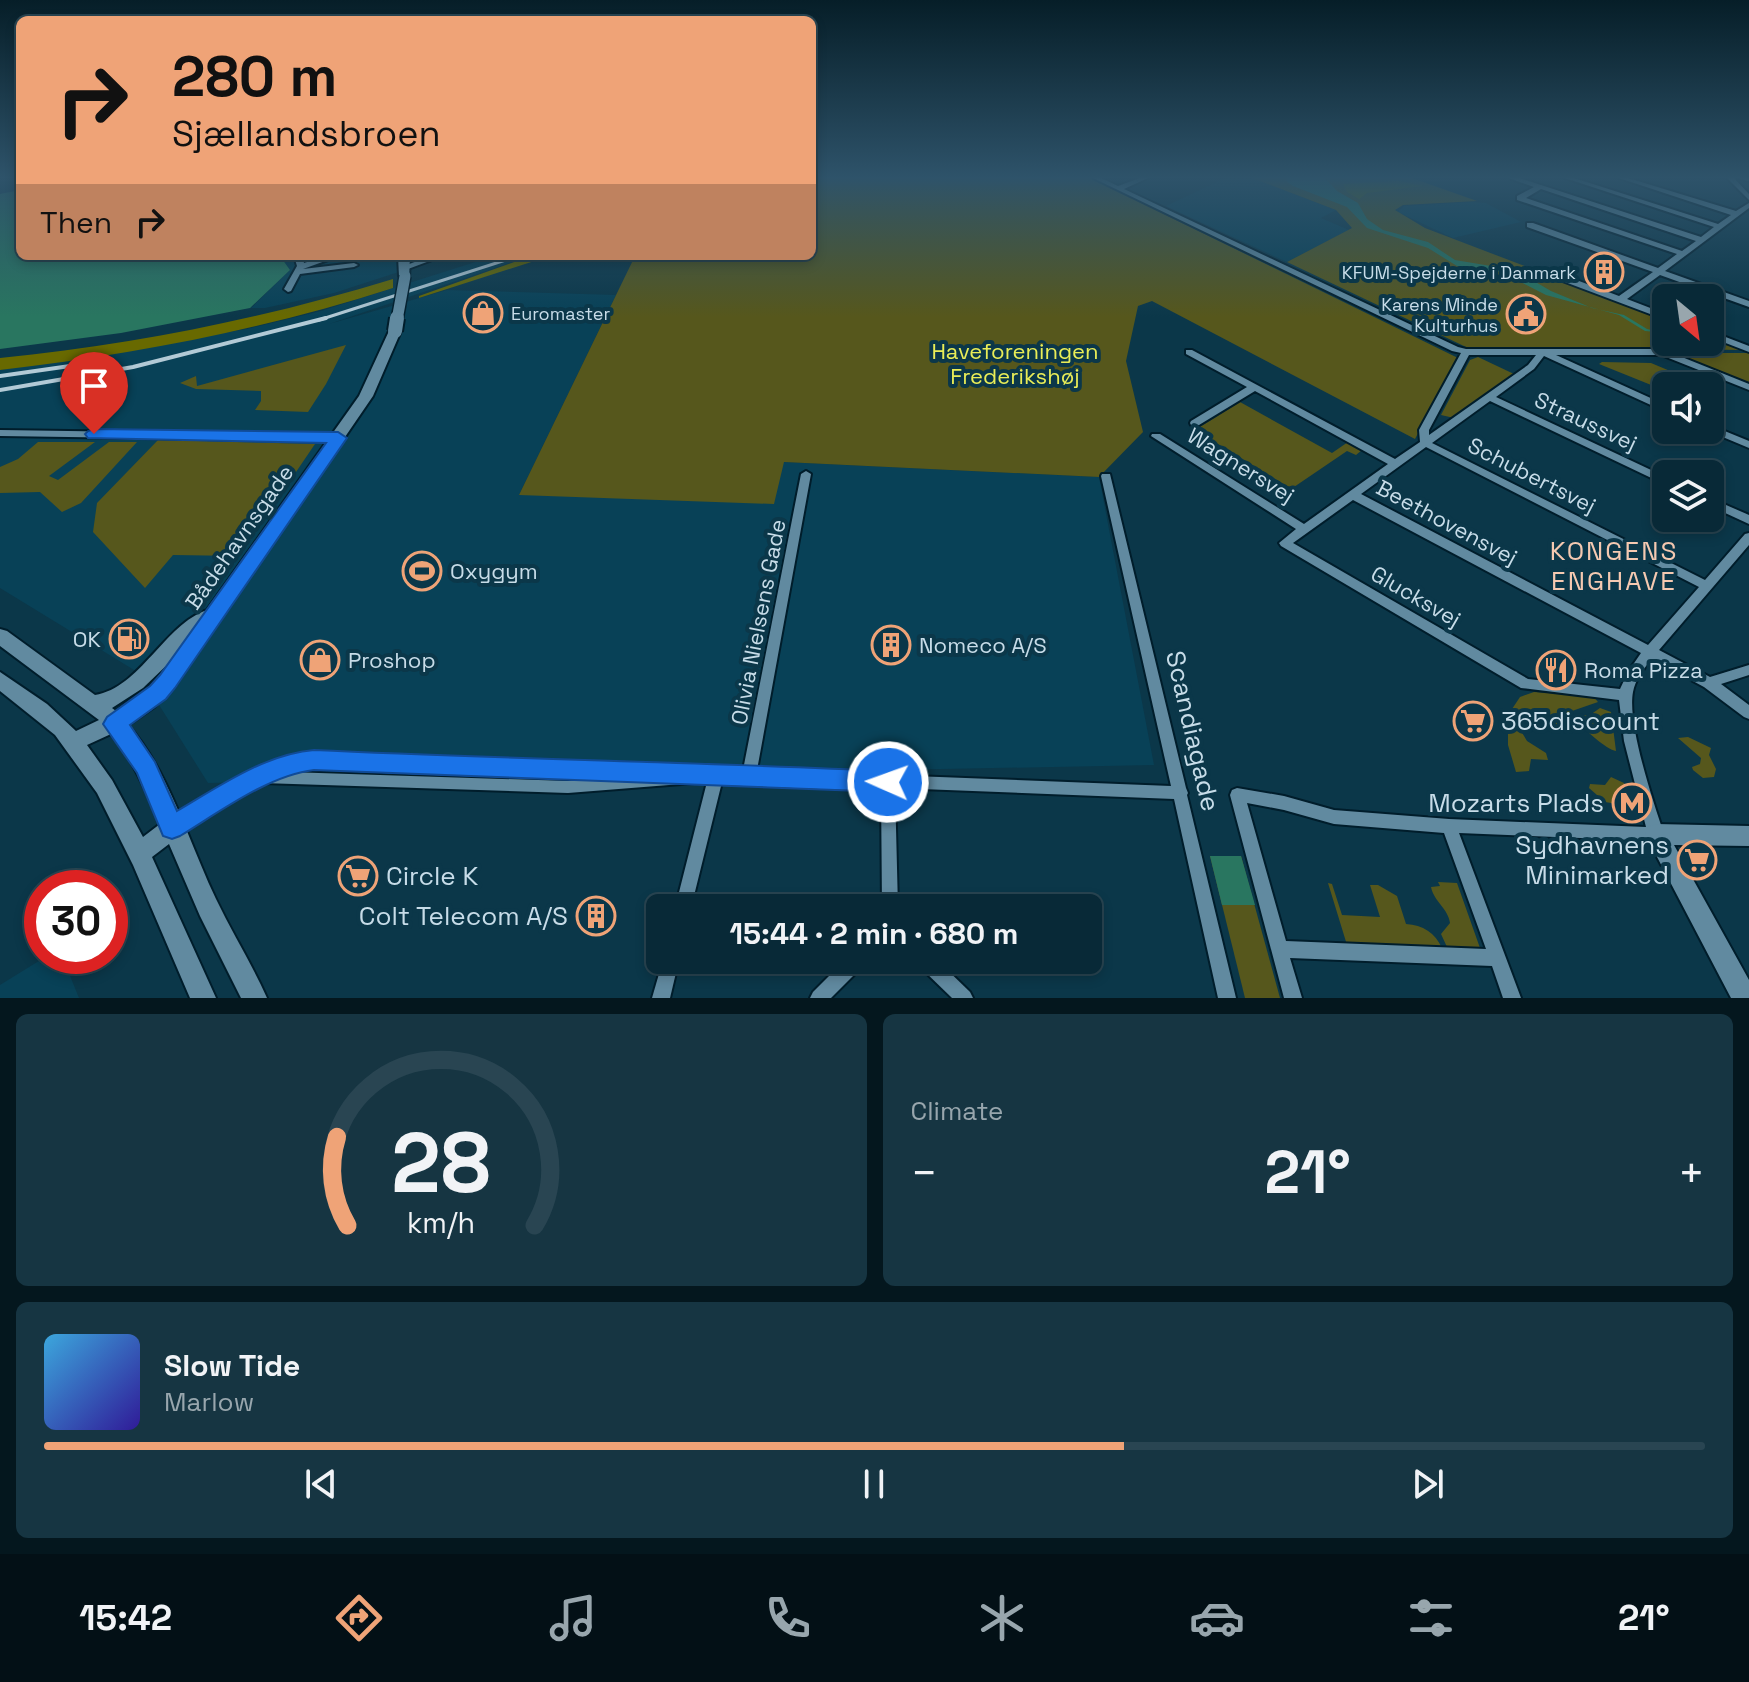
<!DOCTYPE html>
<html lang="en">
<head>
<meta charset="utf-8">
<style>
	:root { --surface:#082937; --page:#163542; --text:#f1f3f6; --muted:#98a6ad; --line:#294552; --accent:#efa377 }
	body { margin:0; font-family:"Space Grotesk",sans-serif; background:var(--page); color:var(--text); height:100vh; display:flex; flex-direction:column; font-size:30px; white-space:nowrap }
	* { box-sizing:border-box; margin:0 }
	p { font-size:26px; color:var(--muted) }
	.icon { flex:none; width:44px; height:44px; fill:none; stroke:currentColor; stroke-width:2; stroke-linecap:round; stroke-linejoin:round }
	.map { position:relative; height:998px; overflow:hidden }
	.details { display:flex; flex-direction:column; gap:16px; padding:16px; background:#04171e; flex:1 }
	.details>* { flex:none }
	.top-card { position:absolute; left:16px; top:16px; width:800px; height:244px; border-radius:12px; box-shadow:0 4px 12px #0003,0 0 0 2px var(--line); background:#efa377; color:#111; overflow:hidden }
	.needle { width:52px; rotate:151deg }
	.buttons { position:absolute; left:1652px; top:284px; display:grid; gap:16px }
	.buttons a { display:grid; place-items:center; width:72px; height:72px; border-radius:12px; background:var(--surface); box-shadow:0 4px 12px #0003,0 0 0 2px var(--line); font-size:40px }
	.speed { position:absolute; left:24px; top:870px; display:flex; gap:16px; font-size:40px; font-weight:700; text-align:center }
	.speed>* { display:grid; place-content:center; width:104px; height:104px; border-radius:50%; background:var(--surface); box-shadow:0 4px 12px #0003,0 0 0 2px var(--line); line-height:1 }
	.speed .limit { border:12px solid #d22; background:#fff; color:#111 }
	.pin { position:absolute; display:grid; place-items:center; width:68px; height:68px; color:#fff; margin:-82px -34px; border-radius:50% 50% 50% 0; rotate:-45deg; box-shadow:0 0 8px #0007 }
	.pin .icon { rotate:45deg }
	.me { position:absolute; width:88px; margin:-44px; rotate:272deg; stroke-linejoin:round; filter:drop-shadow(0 0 6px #0008) }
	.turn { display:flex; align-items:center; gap:28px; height:168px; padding:0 24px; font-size:36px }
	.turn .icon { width:104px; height:104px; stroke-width:2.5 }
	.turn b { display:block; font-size:56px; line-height:68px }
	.then { display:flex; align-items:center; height:76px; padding:0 24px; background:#0003; gap:16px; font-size:30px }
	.big { font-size:60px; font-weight:600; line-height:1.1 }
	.details .card { flex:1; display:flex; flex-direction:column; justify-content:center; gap:12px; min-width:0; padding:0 28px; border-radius:12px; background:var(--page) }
	.details .dial { align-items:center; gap:0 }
	.dial svg { height:208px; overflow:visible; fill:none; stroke:var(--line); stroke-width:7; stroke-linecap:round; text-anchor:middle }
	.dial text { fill:var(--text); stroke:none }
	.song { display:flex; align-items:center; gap:24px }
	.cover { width:96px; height:96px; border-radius:12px; background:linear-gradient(135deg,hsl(200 70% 55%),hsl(250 70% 35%)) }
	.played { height:8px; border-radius:4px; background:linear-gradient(90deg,var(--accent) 65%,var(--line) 65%) }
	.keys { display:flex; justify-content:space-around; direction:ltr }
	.heat { display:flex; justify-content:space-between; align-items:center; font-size:44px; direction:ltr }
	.details .tiles { flex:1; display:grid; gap:16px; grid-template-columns:1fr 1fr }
	.card:last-child { grid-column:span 2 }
	.trip { position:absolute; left:646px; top:894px; width:456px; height:80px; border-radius:12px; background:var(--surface); box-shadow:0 4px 12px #0003,0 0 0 2px var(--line); font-weight:600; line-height:80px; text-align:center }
	.dock { display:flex; height:128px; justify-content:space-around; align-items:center; background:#031016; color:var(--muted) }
	.dock .icon { width:56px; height:56px }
	.dock .on { color:var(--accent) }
	.dock b { font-size:36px; color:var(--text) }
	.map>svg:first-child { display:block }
	.built { fill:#084157 }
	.green { fill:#56571c }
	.forest { fill:#686900 }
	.water { fill:#297660 }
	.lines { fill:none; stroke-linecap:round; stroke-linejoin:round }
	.street-casing { stroke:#001d2b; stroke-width:4 }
	.secondary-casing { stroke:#001d2b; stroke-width:4 }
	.street { fill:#618aa0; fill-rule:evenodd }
	.secondary { fill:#618aa0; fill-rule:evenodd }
	.rail-far1 { stroke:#b2cad6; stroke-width:3 }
	.rail { stroke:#b2cad6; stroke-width:4 }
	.secondary-bridge-far1-casing { stroke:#001d2b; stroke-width:14; stroke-linecap:butt }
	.secondary-bridge-casing { stroke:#001d2b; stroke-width:18; stroke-linecap:butt }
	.secondary-bridge-far1 { stroke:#618aa0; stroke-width:11 }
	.secondary-bridge { stroke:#618aa0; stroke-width:14 }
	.route { fill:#1a73e8; stroke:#114b97; stroke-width:2 }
	.labels { text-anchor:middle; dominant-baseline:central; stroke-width:8; stroke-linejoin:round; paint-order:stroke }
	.far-poi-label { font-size:18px; fill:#c7dce8; stroke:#0b3749; text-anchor:end }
	.park-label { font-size:22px; fill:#e9ed57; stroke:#0b3749 }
	.street-label { font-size:22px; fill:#c7dce8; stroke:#0b3749 }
	.poi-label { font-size:22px; fill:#c7dce8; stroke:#0b3749; text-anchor:start }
	.quarter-label { font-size:26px; letter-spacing:2px; fill:#f5c9b1; stroke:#0b3749 }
	.near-poi-label { font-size:26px; fill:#c7dce8; stroke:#0b3749; text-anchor:end }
	.near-street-label { font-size:26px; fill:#c7dce8; stroke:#0b3749 }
</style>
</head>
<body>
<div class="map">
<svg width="1749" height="998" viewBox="0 0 1749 998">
	<rect width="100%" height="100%" fill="#0b3749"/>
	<g class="built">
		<path d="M1225 178H1252L1336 210 1321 218 1349 230 1287 262 1166 206Z"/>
		<path d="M1472 202 1486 203 1521 222 1453 238 1398 212 1404 206Z"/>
		<path d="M280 256H448L334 293 265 308H251L290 270Z"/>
		<path d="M494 256H530L329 324 447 290 616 295 519 495 784 462 1099 477 1154 765 208 783 139 673 0 588V370L247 329 321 311Z"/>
		<path d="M47 956H62L79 998H0V985Z"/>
	</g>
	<g class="green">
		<path d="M812 178H1090L1458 358 1415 439 1152 301 1138 306 1126 361 1143 432 1099 477 784 462 774 504 519 495 635 256H812Z"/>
		<path d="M1252 178H1412L1477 201 1403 205 1395 210 1425 228 1666 320V342H1710V337L1746 350 1466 347 1287 262 1352 228 1336 210Z"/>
		<path d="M346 345 326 384 308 412 255 410 261 401V391L196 389 180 383 196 376 197 386Z"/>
		<path d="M1669 353H1749V385Z"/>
		<path d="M1478 357 1514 374 1454 418 1441 415 1470 360Z"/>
		<path d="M1602 362 1651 363 1706 386H1666V391L1599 364Z"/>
		<path d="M1240 402 1332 453 1348 442 1362 450 1356 455 1347 451 1294 487 1287 486 1195 430Z"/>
		<path d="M158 440 315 444 239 556 173 555 145 588 93 532 97 503Z"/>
		<path d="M38 442H95L49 476 58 480 109 442H137L81 503 62 512 40 492 0 493V467L18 459Z"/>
		<path d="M1534 692 1593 696 1598 702 1569 712 1570 725 1564 729 1532 714 1516 718 1508 715 1520 697Z"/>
		<path d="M1600 708 1611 712 1616 751C1607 750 1583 728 1576 721L1577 716 1590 715Z"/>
		<path d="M1508 722 1518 726 1527 741 1546 753 1548 760 1531 759 1529 771 1516 772 1508 745Z"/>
		<path d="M1688 737 1711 748 1709 755 1716 769 1714 777 1703 778 1693 770 1692 767 1700 764 1701 758 1678 738Z"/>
		<path d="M1611 777 1624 783 1631 801 1629 806 1605 802 1589 788 1590 784 1605 785Z"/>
		<path d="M1210 856H1241L1280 998H1245Z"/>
		<path d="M1438 882 1457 883 1480 948 1447 947 1441 934 1450 923C1448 908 1434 902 1431 887L1440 886Z"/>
		<path d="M1328 883 1332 884 1342 915 1380 917 1370 885H1378L1397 896 1406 924C1423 925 1435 933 1442 948L1347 945Z"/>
	</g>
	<g class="forest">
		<path d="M1399 181 1423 186 1367 193 1359 199 1347 192 1343 184Z"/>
		<path d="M531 256H550L419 298V296Z"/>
		<path d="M393 279V288C266 329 133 355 0 370V358C133 345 266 318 393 279Z"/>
	</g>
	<g class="water">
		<path d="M1288 178H1325L1337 191 1358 203 1367 219 1383 230 1428 242 1455 260 1515 270 1551 291 1592 308 1624 315 1647 329 1666 333 1645 331 1619 315 1546 295 1501 272 1457 266 1428 248 1367 228 1347 207 1293 186 1286 181Z"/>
		<path d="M20 190V256H280L290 270 250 308 121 333 0 349V194Z"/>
		<path d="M1210 856H1241L1255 905H1222Z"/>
	</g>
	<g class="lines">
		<defs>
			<g id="street">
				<path d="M1093 178H1101L1118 186 1140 178H1148L1124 189 1458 347 1466 349H1662L1749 384V390L1661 355H1556L1666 405V412L1544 356 1534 369 1496 397 1666 477V485L1490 401 1432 443 1705 580 1745 534 1749 533V545L1659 650 1710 677 1749 665V675L1721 684 1749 705V719L1744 717 1704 687 1652 659C1644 668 1635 680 1633 692 1627 724 1653 801 1664 834L1661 839 1656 841 1459 833 1521 998H1503L1492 966 1290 958 1302 998H1284L1230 795 1232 790 1237 788 1284 796 1334 810 1449 819 1646 827 1624 741 1619 700 1521 688 1281 546 1279 543 1296 529 1151 436 1152 434H1160L1304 524 1388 464 1255 391 1199 425H1191L1190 423 1191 421 1247 387 1186 354V350H1192L1395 459 1420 442 1419 430 1461 353 1452 351ZM1469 355H1536L1528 365 1429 435V430ZM1426 447 1699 587 1648 645 1361 494ZM1353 500 1641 653 1628 672 1620 689 1528 679 1293 543ZM1247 803 1284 810 1334 824 1444 833 1486 949 1286 941Z"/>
				<path d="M1510 178H1519L1701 237 1714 227 1565 178H1574L1718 224 1731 215 1619 178H1628L1736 211 1749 203V208L1665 271 1749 301V307L1660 275 1627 299 1666 314V320L1549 276V272H1555L1619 296 1653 272 1527 227V223H1533L1658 268 1677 254 1517 200V196L1534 187 1511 179ZM1541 189 1696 241 1682 251 1526 198Z"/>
				<path d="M1727 178H1734L1749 194V200Z"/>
				<path d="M1739 178H1749V181L1740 179Z"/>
				<path d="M294 256H302L304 263 326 256H339L303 269 354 263 358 265 354 267 300 274 291 291 288 292 284 289 297 266Z"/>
				<path d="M431 256H443L408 269H405L401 267Z"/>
				<path d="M1710 331 1749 346V352L1710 337Z"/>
				<path d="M1710 425 1749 441V448L1706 430H1710Z"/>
				<path d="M0 430 338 435 343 438 338 441 0 436Z"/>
				<path d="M806 471 811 474 757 770 1171 786 1101 476 1102 474H1110L1186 788 1188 793 1187 795 1236 998H1218L1174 799 895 788 898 908H882L881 788 722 782 691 908H675L707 782 568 793 262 783 226 802 177 833 172 835 167 833 164 828 167 823 216 792 255 772 297 757 314 754 519 764 691 766 743 770 801 474ZM314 766 519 776 611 777 568 781 288 772Z"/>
				<path d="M1710 498 1749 515V524L1710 506Z"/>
				<path d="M663 960H679L670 998H652Z"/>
				<path d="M845 960H865L863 966 831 998H810L813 992Z"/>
				<path d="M917 960H937L970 992 973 998H952L919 966Z"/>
			</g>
			<g id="secondary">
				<path d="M398 256H410L409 279 405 280 399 276Z"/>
				<path d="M395 327 401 331 373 396 174 687 154 707 128 725C169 771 189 843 216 899 232 933 252 964 267 998H241L200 916 169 844 152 857 216 998H190L133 865 97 793 55 735 0 691V672L47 704 76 731 99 720 0 646V629L7 631 95 695C140 688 165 624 207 610L359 396 389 331ZM170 662 150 686 116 711 112 708 143 688ZM111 734C134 761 146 791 160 824L143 837 112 780 87 745Z"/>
				<path d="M1656 824 1749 826V846L1674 845 1749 980V998H1731L1645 834 1648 827Z"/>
			</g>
		</defs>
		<use href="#street" class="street-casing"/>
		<use href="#secondary" class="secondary-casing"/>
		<use href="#street" class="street"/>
		<use href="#secondary" class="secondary"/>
		<path class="rail-far1" d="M319 320 518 256"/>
		<g class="rail">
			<path d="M0 376 98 362"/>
			<path d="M0 390 133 367 326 318"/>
		</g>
		<defs>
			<path id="secondary-bridge-far1" d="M397 320 405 276"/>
			<path id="secondary-bridge" d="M395 331 397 318"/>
		</defs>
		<use href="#secondary-bridge-far1" class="secondary-bridge-far1-casing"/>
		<use href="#secondary-bridge" class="secondary-bridge-casing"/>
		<use href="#secondary-bridge-far1" class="secondary-bridge-far1"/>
		<use href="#secondary-bridge" class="secondary-bridge"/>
	</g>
	<linearGradient id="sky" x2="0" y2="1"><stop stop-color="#061e28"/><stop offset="0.56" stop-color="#2e536a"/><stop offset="1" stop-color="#2e536a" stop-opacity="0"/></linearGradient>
	<rect width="1749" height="317" fill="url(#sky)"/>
	<path class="route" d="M94 429 338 432 347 438 175 688 166 699 130 725 155 762 177 811C218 787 265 754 314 750 505 759 697 762 888 771L897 774 900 782 897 789 888 792C697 783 505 779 314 770 269 775 218 813 180 836L172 839 163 836 137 773 103 724 107 717 150 686 160 675 326 443 88 438 85 434 88 431Z"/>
	<defs>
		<symbol id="building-ring" viewBox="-11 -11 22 22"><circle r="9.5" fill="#0b3749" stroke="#efa377" stroke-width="1.5"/><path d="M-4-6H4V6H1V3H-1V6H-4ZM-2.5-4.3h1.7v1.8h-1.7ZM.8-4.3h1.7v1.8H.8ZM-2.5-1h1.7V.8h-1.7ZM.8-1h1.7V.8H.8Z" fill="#efa377"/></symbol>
		<symbol id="shop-ring" viewBox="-11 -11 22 22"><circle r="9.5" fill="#0b3749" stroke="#efa377" stroke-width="1.5"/><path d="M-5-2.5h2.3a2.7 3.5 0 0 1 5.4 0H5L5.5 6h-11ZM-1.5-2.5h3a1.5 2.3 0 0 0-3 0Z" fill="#efa377"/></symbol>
		<symbol id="civic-ring" viewBox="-11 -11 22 22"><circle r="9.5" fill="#0b3749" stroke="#efa377" stroke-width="1.5"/><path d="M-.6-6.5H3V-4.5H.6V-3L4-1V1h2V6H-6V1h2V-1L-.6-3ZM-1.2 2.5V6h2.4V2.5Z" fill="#efa377"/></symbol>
		<symbol id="stadium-ring" viewBox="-11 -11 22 22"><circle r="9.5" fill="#0b3749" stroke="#efa377" stroke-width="1.5"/><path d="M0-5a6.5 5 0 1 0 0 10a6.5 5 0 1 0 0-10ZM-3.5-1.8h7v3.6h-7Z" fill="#efa377"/></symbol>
		<symbol id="fuel-ring" viewBox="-11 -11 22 22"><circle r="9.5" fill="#0b3749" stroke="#efa377" stroke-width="1.5"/><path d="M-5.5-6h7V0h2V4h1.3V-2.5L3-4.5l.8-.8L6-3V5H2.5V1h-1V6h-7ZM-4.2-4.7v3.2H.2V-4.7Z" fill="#efa377"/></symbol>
		<symbol id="restaurant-ring" viewBox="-11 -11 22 22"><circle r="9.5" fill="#0b3749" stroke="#efa377" stroke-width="1.5"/><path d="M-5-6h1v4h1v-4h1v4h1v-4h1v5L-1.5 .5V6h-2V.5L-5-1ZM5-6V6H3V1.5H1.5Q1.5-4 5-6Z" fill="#efa377"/></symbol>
		<symbol id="supermarket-ring" viewBox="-11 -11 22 22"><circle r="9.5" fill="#0b3749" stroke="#efa377" stroke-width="1.5"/><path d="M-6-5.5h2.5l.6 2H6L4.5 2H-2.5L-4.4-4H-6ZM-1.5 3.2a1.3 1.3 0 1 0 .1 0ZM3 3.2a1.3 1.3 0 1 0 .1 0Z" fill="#efa377"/></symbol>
		<symbol id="metro-ring" viewBox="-11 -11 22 22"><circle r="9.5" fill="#0b3749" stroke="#efa377" stroke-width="1.5"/><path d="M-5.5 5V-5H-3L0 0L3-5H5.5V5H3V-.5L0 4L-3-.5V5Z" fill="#efa377"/></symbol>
	</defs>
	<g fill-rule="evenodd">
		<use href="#building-ring" x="1582" y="250" width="44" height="44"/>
		<use href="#shop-ring" x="461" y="291" width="44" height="44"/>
		<use href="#civic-ring" x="1504" y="292" width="44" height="44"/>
		<use href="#stadium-ring" x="400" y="549" width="44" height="44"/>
		<use href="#fuel-ring" x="107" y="617" width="44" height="44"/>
		<use href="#building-ring" x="869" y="623" width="44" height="44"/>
		<use href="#shop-ring" x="298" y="638" width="44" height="44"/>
		<use href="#restaurant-ring" x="1534" y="648" width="44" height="44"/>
		<use href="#supermarket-ring" x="1451" y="699" width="44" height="44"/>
		<use href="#metro-ring" x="1610" y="781" width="44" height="44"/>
		<use href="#supermarket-ring" x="1675" y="838" width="44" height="44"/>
		<use href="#supermarket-ring" x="336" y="854" width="44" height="44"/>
		<use href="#building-ring" x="574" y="894" width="44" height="44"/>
	</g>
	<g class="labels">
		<g class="far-poi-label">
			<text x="1576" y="272">KFUM-Spejderne i Danmark</text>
			<text x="1498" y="304">Karens Minde<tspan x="1498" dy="21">Kulturhus</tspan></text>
			<text x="511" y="313" text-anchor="start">Euromaster</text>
		</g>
		<g class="park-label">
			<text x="1015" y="351">Haveforeningen<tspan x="1015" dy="25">Frederikshøj</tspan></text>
		</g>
		<g class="street-label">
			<text transform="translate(1586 421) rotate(25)">Straussvej</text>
			<text transform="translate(1241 465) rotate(32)">Wagnersvej</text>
			<text transform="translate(1532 475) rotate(27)">Schubertsvej</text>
			<text transform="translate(1447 522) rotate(28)">Beethovensvej</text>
			<text transform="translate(239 537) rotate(-55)">Bådehavnsgade</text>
			<text transform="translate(1416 596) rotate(30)">Glucksvej</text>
			<text transform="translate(758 622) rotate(-79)">Olivia Nielsens Gade</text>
		</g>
		<g class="poi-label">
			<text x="450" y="571">Oxygym</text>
			<text x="101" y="639" text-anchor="end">OK</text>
			<text x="919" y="645">Nomeco A/S</text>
			<text x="348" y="660">Proshop</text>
			<text x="1584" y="670">Roma Pizza</text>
		</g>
		<g class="quarter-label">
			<text x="1614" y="551">KONGENS<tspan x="1614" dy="30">ENGHAVE</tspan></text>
		</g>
		<g class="near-poi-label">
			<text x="1501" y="721" text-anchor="start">365discount</text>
			<text x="1604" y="803">Mozarts Plads</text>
			<text x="1669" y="845">Sydhavnens<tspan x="1669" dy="30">Minimarked</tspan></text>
			<text x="386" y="876" text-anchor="start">Circle K</text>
			<text x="568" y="916">Colt Telecom A/S</text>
		</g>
		<g class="near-street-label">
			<text transform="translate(1193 731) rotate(77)">Scandiagade</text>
		</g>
	</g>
</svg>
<div class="buttons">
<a><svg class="needle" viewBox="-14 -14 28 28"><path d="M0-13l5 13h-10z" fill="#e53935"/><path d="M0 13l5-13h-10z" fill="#98a6ad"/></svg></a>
<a><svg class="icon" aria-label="sound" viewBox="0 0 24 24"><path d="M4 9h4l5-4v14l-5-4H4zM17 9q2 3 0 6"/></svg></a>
<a><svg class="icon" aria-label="layers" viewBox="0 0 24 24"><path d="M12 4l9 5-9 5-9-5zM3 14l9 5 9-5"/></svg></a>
</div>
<div class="speed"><div class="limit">30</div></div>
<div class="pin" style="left:94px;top:434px;background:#d93025"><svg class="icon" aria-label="arrive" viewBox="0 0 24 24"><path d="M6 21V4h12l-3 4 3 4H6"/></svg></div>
<svg class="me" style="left:888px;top:782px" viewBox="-20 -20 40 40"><circle r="17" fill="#1a73e8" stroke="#fff" stroke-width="3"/><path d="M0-11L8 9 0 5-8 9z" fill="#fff"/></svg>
<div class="trip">15:44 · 2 min · 680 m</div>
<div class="top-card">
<div class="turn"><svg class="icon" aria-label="right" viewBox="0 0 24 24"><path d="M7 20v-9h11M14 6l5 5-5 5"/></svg><div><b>280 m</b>Sjællandsbroen</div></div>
<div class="then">Then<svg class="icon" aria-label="right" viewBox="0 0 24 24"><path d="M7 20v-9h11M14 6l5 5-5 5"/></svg></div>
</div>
</div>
<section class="details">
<div class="tiles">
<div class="card dial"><svg viewBox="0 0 100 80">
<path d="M14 69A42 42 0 1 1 86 69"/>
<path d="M14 69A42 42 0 0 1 10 35" stroke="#efa377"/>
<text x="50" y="56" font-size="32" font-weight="700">28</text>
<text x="50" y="72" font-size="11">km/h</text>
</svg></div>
<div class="card"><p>Climate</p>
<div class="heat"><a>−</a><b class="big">21°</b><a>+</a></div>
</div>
<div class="card">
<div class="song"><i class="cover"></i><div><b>Slow Tide</b><p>Marlow</p></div></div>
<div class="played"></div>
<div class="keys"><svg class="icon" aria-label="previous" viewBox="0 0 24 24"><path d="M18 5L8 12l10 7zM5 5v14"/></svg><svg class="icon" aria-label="pause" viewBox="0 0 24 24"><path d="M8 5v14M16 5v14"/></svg><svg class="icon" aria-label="next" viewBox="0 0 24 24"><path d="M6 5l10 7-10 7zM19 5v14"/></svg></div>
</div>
</div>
</section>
<nav class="dock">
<b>15:42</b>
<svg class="icon on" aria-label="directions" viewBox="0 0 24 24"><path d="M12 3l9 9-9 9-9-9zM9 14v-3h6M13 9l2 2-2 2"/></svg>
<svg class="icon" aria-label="music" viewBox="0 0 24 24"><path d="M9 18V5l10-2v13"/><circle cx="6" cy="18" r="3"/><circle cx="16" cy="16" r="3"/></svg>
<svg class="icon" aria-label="phone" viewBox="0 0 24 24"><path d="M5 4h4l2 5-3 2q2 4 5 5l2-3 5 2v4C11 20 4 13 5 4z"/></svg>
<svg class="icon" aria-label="climate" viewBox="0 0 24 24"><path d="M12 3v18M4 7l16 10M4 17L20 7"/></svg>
<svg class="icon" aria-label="car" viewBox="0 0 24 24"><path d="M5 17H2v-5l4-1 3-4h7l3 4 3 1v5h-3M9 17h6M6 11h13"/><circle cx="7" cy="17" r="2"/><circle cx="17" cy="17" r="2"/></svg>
<svg class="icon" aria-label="filters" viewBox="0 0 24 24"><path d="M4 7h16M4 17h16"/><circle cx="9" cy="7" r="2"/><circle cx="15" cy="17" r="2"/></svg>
<b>21°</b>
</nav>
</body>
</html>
